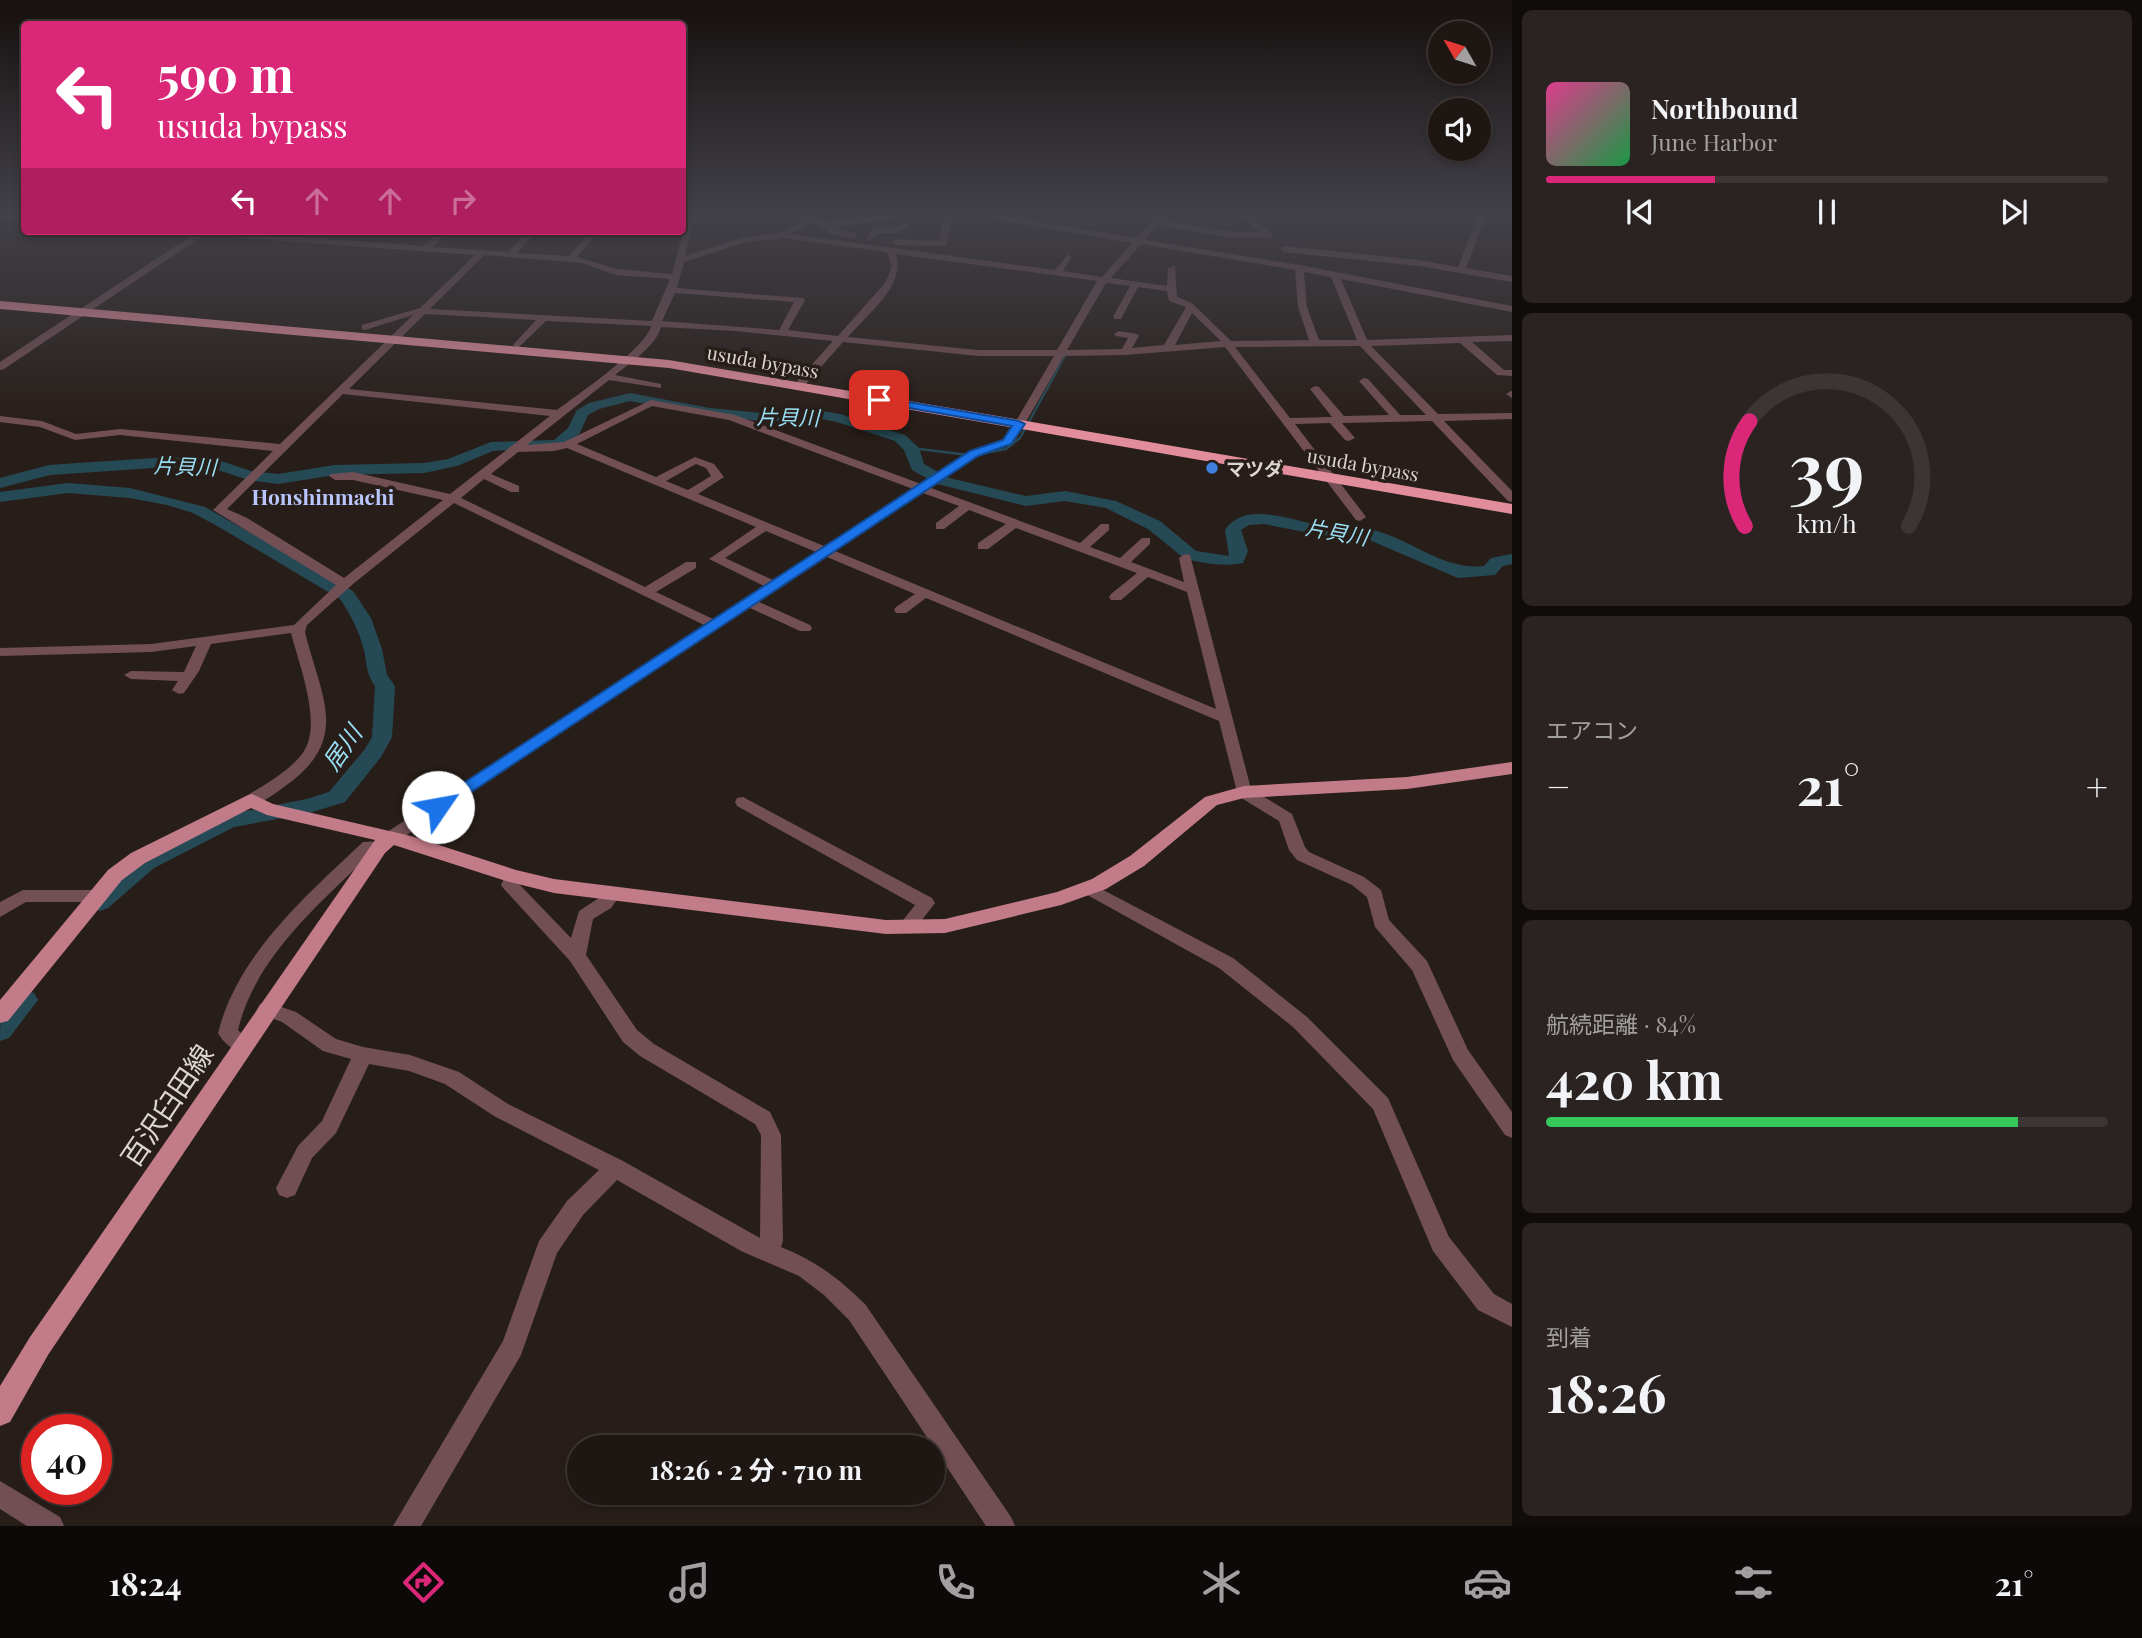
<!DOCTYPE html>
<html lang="ja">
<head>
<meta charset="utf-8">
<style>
	:root { --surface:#1e1613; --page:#2b2321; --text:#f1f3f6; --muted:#a19fa0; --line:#3c3533; --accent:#db2777 }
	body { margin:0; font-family:"Playfair Display","Noto Sans JP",serif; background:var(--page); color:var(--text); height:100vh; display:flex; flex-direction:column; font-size:26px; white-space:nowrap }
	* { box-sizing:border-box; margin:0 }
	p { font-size:23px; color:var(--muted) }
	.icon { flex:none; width:38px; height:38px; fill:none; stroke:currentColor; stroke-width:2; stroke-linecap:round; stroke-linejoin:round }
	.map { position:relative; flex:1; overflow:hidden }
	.details { display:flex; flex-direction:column; gap:10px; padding:10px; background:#100c0a; width:630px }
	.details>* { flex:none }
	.top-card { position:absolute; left:21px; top:21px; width:665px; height:214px; border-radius:7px; box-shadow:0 4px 10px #0003,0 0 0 2px var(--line); background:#db2777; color:#fff; overflow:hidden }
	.needle { width:46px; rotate:309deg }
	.fabs { position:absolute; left:1428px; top:21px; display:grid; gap:14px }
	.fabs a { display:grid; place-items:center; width:63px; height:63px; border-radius:50%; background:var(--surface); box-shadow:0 4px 10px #0003,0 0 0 2px var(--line); font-size:35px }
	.speed { position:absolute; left:21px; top:1414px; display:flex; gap:14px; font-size:35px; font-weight:700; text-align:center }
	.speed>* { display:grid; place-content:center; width:91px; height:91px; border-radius:50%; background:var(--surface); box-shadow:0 4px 10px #0003,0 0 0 2px var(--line); line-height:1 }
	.speed .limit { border:10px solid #d22; background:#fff; color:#111 }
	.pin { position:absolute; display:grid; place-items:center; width:60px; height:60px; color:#fff; margin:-30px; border-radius:14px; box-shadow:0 4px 10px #0006 }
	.me { position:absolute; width:77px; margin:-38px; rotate:57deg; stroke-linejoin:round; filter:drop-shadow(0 0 5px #0008) }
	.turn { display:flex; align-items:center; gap:24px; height:147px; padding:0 21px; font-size:32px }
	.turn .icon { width:91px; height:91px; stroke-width:2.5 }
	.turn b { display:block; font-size:49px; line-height:60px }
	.lanes { display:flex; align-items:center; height:66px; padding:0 21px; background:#0003; justify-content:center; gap:35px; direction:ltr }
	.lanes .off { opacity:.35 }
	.big { font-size:52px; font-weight:700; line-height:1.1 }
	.details .tile { flex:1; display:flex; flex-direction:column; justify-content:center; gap:10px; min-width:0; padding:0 24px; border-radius:10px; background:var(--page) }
	.details .dial { align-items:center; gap:0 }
	.dial svg { height:182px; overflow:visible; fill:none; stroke:var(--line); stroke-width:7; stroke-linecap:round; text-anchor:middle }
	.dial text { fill:var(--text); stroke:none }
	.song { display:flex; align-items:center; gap:21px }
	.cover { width:84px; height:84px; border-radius:10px; background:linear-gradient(135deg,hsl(330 70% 55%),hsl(140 70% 35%)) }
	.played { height:7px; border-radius:4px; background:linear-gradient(90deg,var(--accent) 30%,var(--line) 30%) }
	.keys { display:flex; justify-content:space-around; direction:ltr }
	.heat { display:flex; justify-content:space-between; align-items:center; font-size:38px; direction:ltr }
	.charge { height:10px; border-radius:5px; background:linear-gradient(90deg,#34c759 84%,var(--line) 0) }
	.trip { position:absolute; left:567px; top:1435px; width:378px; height:70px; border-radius:35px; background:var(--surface); box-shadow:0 4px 10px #0003,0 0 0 2px var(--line); font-weight:700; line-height:70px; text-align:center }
	.menu { display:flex; height:112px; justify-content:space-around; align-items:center; background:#0c0908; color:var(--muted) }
	.menu .icon { width:49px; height:49px }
	.menu .on { color:var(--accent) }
	.menu b { font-size:32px; color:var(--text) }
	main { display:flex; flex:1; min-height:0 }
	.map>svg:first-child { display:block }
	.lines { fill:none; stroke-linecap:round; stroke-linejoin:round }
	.stream-far1 { stroke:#264a55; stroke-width:2 }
	.stream { stroke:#264a55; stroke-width:2.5 }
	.river { fill:#264a55; fill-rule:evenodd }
	.minor { fill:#714f54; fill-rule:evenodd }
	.major { fill:#c27b88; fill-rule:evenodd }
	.highway { fill:#e28d9c; fill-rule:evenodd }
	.route { fill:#1a73e8; stroke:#114b97; stroke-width:2 }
	.shop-dot { fill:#3f7fe0; stroke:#281e19; stroke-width:2.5 }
	.labels { text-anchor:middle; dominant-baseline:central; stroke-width:7; stroke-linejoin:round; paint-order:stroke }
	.far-street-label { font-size:19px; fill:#dcd5d1; stroke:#281e19 }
	.far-poi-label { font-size:19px; font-weight:bold; fill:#dcd5d1; stroke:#281e19; text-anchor:start }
	.far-water-label { font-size:21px; font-style:italic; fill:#99dff5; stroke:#281e19 }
	.far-quarter-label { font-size:21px; font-weight:bold; fill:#b9c6fe; stroke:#281e19 }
	.water-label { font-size:24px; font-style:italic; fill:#99dff5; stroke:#281e19 }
	.near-street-label { font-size:28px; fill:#dcd5d1; stroke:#281e19 }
</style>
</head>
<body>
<main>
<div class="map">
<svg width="1512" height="1526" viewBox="0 0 1512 1526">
	<rect width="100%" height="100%" fill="#281e19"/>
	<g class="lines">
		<path class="stream-far1" d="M1058 368 1065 356"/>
		<g class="stream">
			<path d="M911 448 969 455"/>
			<path d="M980 454 1006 449 1020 438 1059 367"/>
		</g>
		<g class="river">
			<path d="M630 393 710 408 772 414 806 408 840 414 905 435 919 448 924 464 949 478 1026 496 1065 491 1116 501 1160 521 1196 551 1229 556 1225 530C1246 499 1295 522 1325 526 1341 528 1358 526 1373 530 1411 539 1444 571 1484 566L1491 558 1512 554V564L1503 566 1495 575 1458 578 1367 539 1325 536 1264 524 1249 525 1241 530 1248 551 1243 563C1224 567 1204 563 1185 559L1148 529 1106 508 1065 501 1026 506 937 484 912 470 904 450 895 441 837 422 806 416 772 422 710 416 630 401 599 409 588 415 580 433 563 447 493 451 457 466 424 473 335 475 278 484 249 480 208 467 154 468 50 475 0 488V478L49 465 154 458 209 457 251 471 278 474 335 465 424 463 448 459 491 442 554 440 568 428 577 410 589 403Z"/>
			<path d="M68 483 130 488 205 507 353 591 371 618 382 649 387 675 395 686 392 737 381 757 345 802 309 813 234 827 154 868 108 908 100 911 92 908 88 902 92 896 138 856 220 816 307 799 329 792 365 749 372 737 375 686C366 674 367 664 364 650 359 631 351 615 340 599L219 527 193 513 167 505 130 498 68 493 0 502V492Z"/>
			<path d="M25 990 34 993 38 1000 9 1038 0 1041C0 1019 0 998 25 990Z"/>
		</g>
		<g class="minor">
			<path d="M688 212H696L685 256 741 238 779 233 806 219 784 212H797L826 222 895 214 898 218 833 227 856 234 857 236 853 239 832 234 813 222 790 234 1055 270 1068 254 1072 257 1063 271 1102 277 1132 243 957 212H976L1136 238 1160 212H1169L1162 220 1225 231 1260 232 1237 212H1246L1271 233 1272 238 1225 237 1158 225 1145 240 1300 265 1512 306V312L1341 279 1367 340 1512 335V341L1472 342 1504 370H1512V376L1497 375 1460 343 1371 346 1438 414 1512 413V419L1444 421 1512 491V502L1508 501 1432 421 1342 423 1355 438 1349 441 1345 440 1330 423 1295 424 1366 517 1360 521 1356 520 1225 347 1125 355 1064 356 1016 439 1005 447 978 456 931 488 1080 543 1101 524H1109V530L1090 547 1120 558 1142 538H1150V544L1131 562 1184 582 1179 558 1185 554 1190 555 1251 789 1292 814 1305 847 1309 852 1364 877 1381 890 1389 920 1427 961 1468 1050 1512 1112V1138L1505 1135 1453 1060 1412 970 1375 927 1367 897 1352 885 1297 860 1289 850 1279 821 1238 796 1219 721 926 598 906 613H896L894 610 896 607 915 594 827 557 759 602 810 625 812 628 810 631H800L750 608 396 842 387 843 388 846 386 850 373 852C321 902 255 957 238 1030L253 1045 250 1051C237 1055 224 1044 218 1033 238 954 306 896 363 842L384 841 382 838 384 834 704 625 454 503 353 584 307 625 305 632C321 698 352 739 284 787 274 794 259 807 246 804L244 800 246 796C266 784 288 772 302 754 324 726 299 665 291 633L211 644 199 671 184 693 179 694 172 690 178 681 131 679 124 675 131 671 184 672 196 646 151 652 0 656V648L151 644 294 625 336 585 213 510 273 451 120 435 75 440 40 427 0 422V416L42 421 76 434 120 429 280 444 413 315 365 330 362 329V325L420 308 475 255 204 235 4 369 0 370V362L194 234 177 231H216L423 246 440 231H449L433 247 508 252 528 231H537L517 253 569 256 591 231H599L577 257 617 269 672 274ZM781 238 887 252 892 267 885 283 838 336 788 330 805 300 803 298 677 288 684 262 742 243ZM1141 244 1295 270 1298 307 1309 340 1231 341 1192 303 1177 297 1175 266 1168 268 1167 286 1111 278ZM896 254 1097 281 1057 350H978L848 337C867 314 906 286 896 254ZM484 255 582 263 616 275 670 279 652 321 430 309ZM1304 272 1331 277 1357 340H1319L1307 307ZM1106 283 1130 286 1113 317 1115 319H1121L1138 287 1167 291 1169 301 1186 307 1164 345 1132 348 1139 336 1137 334 1119 331 1114 334 1116 336 1128 338 1122 349 1067 350ZM675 293 794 302 779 330 662 321ZM1192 313 1221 341 1175 345ZM425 314 536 320 513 345 518 348 546 321 651 326C646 348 577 395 557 410L349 389ZM661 327 735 331 833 341 798 380 797 382 802 385 806 384 843 342 978 356H1054L1008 435 997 443 970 452 921 484 735 415 651 400 564 442 527 445 609 380 661 388V384L615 375C630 363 656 346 661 327ZM1360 346 1426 415H1400L1368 379 1364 378 1359 381 1389 415 1344 416 1319 387 1315 386 1310 389 1332 417 1290 418 1235 347ZM343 394 550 416 450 494 353 472 331 474 329 476 335 480H353L443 500 344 578 247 518 227 509ZM652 406 729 420 913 489 824 546 698 494 724 477 714 464 695 457 656 477 577 444ZM567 448 756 527 709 559 764 586 713 619 656 592 696 568V562H686L645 587 461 498 484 479 511 492H519V486L491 474 518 452 554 451ZM696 464 706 468 711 476 688 490 666 481ZM923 493 959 506 936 523V529H944L969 510 1006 524 978 543V549H988L1016 528 1137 573 1111 594 1109 597 1111 600H1121L1148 577 1187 592 1216 709 835 551ZM766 531 816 552 773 580 725 558Z"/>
			<path d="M948 212H957L951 219 946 246 896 245 892 242 896 239 939 241 943 218Z"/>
			<path d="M1479 212H1487L1466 268 1512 276V282L1419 266 1284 252 1280 249 1284 246 1419 260 1458 267Z"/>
			<path d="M1507 212H1512V214H1508Z"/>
			<path d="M0 215 24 217V221L0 219Z"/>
			<path d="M906 223H909V227L896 233H878L870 241 866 238 873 228 895 227Z"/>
			<path d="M1511 391H1512V398L1506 394Z"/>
			<path d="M743 797 932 898 935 903 912 933H900L897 928 915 905 737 806 735 802 737 798Z"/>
			<path d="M513 870 519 872 522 876 519 884 571 938 579 911 599 898 606 890H618L621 894 611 908 593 919 586 955 637 1030 654 1044 770 1112 781 1135 783 1241 781 1247C817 1262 837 1277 865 1304L1011 1517 1015 1526H986L849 1320 824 1295 799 1276 741 1251 617 1180 583 1215 557 1253 521 1355 421 1526H393L503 1341 539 1241 567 1201 599 1170 494 1116 445 1084 409 1071 369 1064 336 1133 312 1158 295 1195 287 1198 279 1195 276 1188 298 1146 322 1121 351 1059 323 1051 282 1022 260 1014 257 1009 260 1004 267 1002 296 1012 336 1039 363 1047 410 1055 459 1072 508 1104 623 1161 760 1238 761 1135 755 1124 640 1056 623 1042 570 961 504 889 501 885 507 872Z"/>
			<path d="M1088 882 1233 958 1307 1017 1388 1098 1449 1237 1494 1294 1512 1304V1327L1478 1310 1433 1251 1373 1109 1293 1027 1219 968 1082 892 1079 888 1082 884Z"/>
			<path d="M23 890H96L102 892 105 896 102 900 96 902H26L0 917V902Z"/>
			<path d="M0 1481 60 1517 64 1526H27L0 1509Z"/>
		</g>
		<path class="major" d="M1512 762V774L1407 789 1244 798 1217 805 1144 866 1106 889 1061 905 945 933 886 934 554 893 506 881 394 845 385 853 48 1355 10 1422 0 1426V1386L30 1337 375 840 267 815 251 808 145 863 122 880 8 1021 0 1023V1000L108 870 131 853 246 796 252 794 273 804 411 836 516 870 554 879 886 920 945 919 1057 892 1092 879 1130 856 1205 797 1244 786 1407 777Z"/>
		<path class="highway" d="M0 301 669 360 1512 504V514L669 368 0 309Z"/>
	</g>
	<linearGradient id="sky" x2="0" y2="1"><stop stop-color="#16100e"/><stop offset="0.5" stop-color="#424149"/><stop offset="1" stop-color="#424149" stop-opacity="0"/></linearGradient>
	<rect width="1512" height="426" fill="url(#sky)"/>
	<path class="route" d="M879 397 1019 421 1025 424 1011 444 978 456 444 810H433L430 807 433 803 970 451 1003 440 1012 426 875 402V398Z"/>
	<circle class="shop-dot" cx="1212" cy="468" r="7"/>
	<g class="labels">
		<g class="far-street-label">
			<text transform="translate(763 361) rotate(10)">usuda bypass</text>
			<text transform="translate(1363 464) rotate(10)">usuda bypass</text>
		</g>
		<g class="far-poi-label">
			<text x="1226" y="468">マツダ</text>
		</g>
		<g class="far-water-label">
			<text transform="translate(788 416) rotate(1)">片貝川</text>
			<text transform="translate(185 465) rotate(2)">片貝川</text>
			<text transform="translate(1337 531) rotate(10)">片貝川</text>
		</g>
		<g class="far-quarter-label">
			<text x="323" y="496">Honshinmachi</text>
		</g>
		<g class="water-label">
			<text transform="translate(341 747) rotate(-55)">居川</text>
		</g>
		<g class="near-street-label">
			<text transform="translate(166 1105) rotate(-56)">百沢臼田線</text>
		</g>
	</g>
</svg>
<div class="fabs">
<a><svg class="needle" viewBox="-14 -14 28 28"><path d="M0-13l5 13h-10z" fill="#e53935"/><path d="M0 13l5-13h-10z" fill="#a19fa0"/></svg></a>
<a><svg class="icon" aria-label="sound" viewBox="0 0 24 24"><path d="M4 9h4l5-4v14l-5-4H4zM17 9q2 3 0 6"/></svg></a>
</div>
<div class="speed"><div class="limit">40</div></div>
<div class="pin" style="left:879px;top:400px;background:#d93025"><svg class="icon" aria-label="arrive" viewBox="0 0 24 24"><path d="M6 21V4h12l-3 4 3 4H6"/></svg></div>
<svg class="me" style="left:438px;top:807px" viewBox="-20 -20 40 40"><circle r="19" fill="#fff"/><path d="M0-13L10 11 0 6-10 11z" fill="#1a73e8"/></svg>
<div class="trip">18:26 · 2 分 · 710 m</div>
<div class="top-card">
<div class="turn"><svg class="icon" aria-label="left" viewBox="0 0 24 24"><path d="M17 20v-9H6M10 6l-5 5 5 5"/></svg><div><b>590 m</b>usuda bypass</div></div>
<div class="lanes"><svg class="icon" aria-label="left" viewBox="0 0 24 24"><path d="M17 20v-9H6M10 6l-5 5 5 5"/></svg><svg class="icon off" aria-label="ahead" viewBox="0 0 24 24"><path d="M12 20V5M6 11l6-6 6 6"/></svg><svg class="icon off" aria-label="ahead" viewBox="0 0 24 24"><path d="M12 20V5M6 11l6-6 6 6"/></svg><svg class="icon off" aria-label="right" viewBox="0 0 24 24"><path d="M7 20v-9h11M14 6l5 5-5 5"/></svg></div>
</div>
</div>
<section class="details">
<div class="tile">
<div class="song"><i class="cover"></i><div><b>Northbound</b><p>June Harbor</p></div></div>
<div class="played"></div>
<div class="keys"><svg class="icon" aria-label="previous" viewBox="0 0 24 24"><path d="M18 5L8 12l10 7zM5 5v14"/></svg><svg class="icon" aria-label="pause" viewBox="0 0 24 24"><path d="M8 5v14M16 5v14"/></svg><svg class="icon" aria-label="next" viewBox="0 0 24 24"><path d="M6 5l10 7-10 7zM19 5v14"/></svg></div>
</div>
<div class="tile dial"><svg viewBox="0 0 100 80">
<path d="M14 69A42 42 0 1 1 86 69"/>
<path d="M14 69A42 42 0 0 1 16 23" stroke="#db2777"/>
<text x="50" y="56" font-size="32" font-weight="700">39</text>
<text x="50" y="72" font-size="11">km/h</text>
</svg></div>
<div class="tile"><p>エアコン</p>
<div class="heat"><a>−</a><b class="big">21°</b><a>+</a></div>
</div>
<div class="tile"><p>航続距離 · 84%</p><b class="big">420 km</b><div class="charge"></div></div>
<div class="tile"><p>到着</p><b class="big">18:26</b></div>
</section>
</main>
<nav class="menu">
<b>18:24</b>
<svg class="icon on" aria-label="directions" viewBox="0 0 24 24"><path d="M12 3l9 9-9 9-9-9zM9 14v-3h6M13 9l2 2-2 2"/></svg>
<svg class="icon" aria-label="music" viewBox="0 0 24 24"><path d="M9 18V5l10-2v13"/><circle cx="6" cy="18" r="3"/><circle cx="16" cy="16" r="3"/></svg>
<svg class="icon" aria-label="phone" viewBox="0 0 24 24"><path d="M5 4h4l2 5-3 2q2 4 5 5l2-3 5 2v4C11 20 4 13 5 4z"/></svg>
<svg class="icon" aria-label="climate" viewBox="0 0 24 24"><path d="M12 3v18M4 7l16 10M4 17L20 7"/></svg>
<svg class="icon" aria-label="car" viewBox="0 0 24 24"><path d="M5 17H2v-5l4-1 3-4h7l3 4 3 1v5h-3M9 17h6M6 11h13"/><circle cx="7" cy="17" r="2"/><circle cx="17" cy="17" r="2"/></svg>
<svg class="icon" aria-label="filters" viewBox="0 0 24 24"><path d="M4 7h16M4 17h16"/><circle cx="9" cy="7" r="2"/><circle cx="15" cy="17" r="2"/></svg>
<b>21°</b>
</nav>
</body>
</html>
